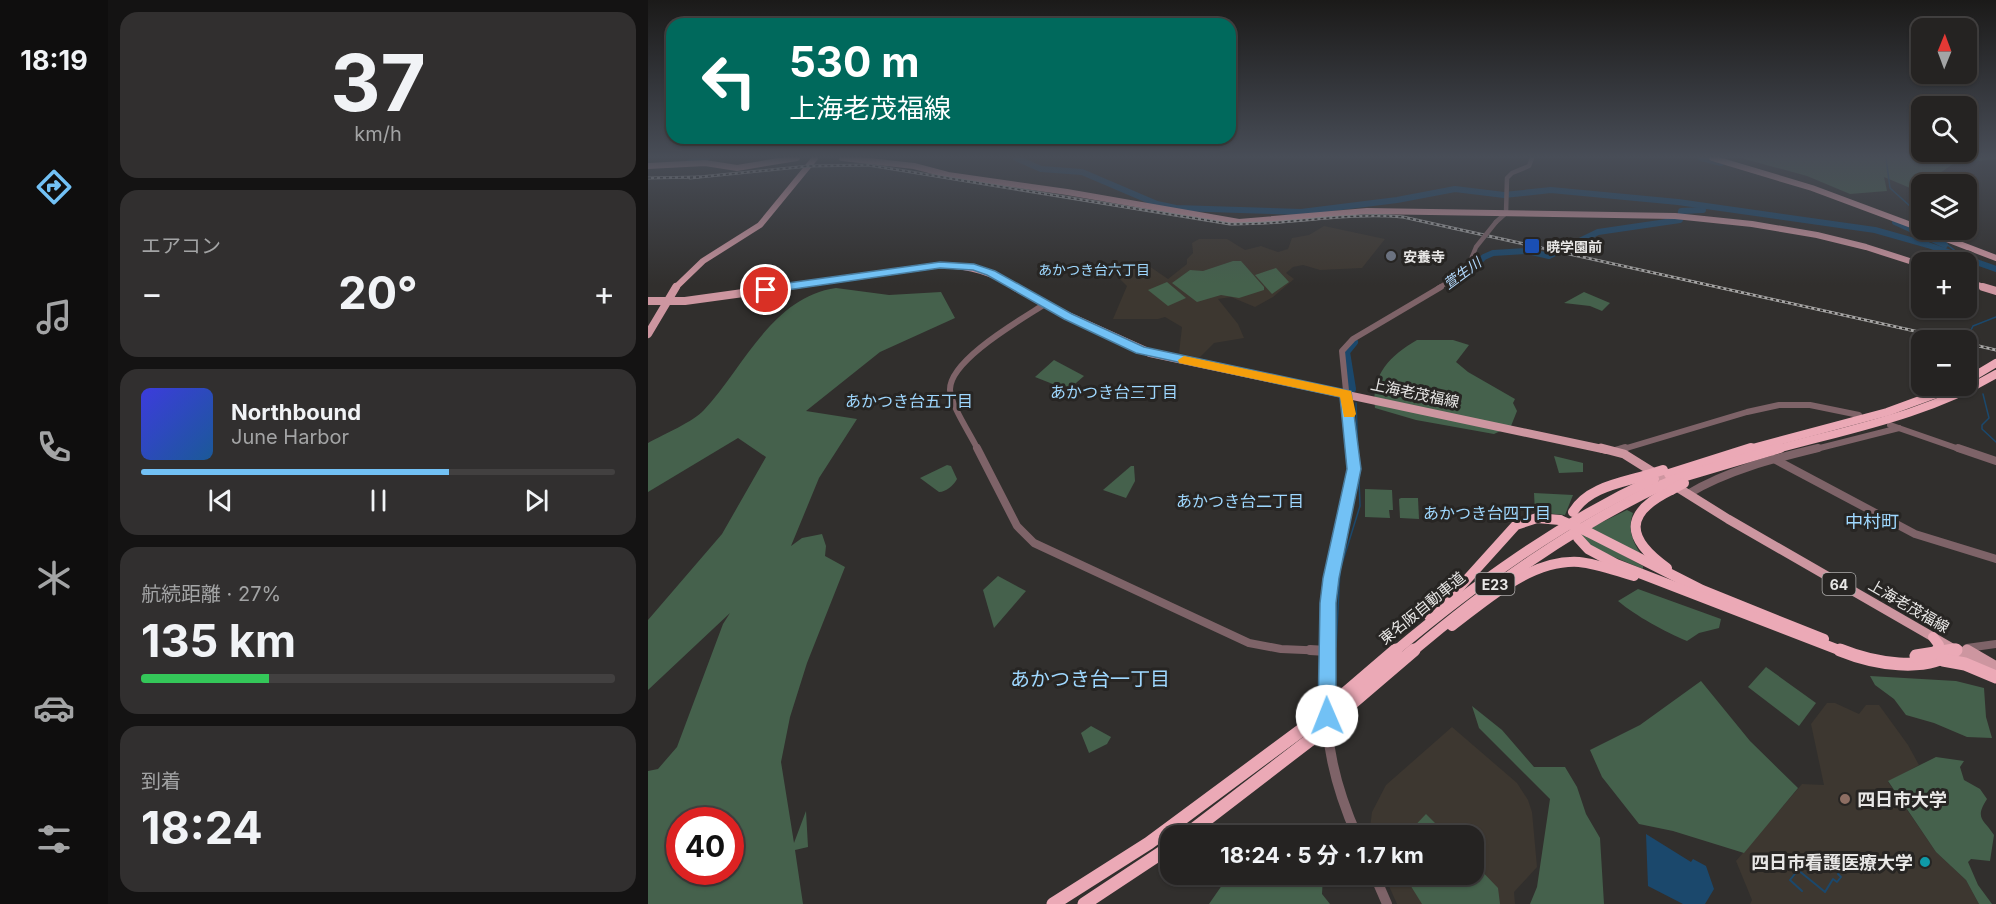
<!DOCTYPE html>
<html lang="ja">
<head>
<meta charset="utf-8">
<style>
	:root { --surface:#252322; --page:#312f2f; --text:#f1f3f6; --muted:#a3a4a5; --line:#424040; --accent:#72c1f5 }
	body { margin:0; font-family:Inter,"Noto Sans JP",sans-serif; background:var(--page); color:var(--text); height:100vh; display:flex; flex-direction:column; font-size:22px; white-space:nowrap }
	* { box-sizing:border-box; margin:0 }
	p { font-size:20px; color:var(--muted) }
	.icon { flex:none; width:33px; height:33px; fill:none; stroke:currentColor; stroke-width:2; stroke-linecap:round; stroke-linejoin:round }
	.map { position:relative; flex:1; overflow:hidden }
	.side { display:flex; flex-direction:column; gap:12px; padding:12px; background:#141313; width:540px }
	.side>* { flex:none }
	.top-card { position:absolute; left:18px; top:18px; width:570px; height:126px; border-radius:18px; box-shadow:0 2px 4px #0004,0 0 0 2px var(--line); background:#00695c; color:#fff; overflow:hidden }
	.needle { width:39px; rotate:1deg }
	.tools { position:absolute; left:1263px; top:18px; display:grid; gap:12px }
	.tools a { display:grid; place-items:center; width:66px; height:66px; border-radius:12px; background:var(--surface); box-shadow:0 2px 4px #0004,0 0 0 2px var(--line); font-size:30px }
	.speed { position:absolute; left:18px; top:807px; display:flex; gap:12px; font-size:30px; font-weight:700; text-align:center }
	.speed>* { display:grid; place-content:center; width:78px; height:78px; border-radius:50%; background:var(--surface); box-shadow:0 2px 4px #0004,0 0 0 2px var(--line); line-height:1 }
	.speed .limit { border:9px solid #d22; background:#fff; color:#111 }
	.pin { position:absolute; display:grid; place-items:center; width:51px; height:51px; color:#fff; margin:-26px; border:3px solid #fff; border-radius:50%; box-shadow:0 2px 6px #0007 }
	.me { position:absolute; width:66px; margin:-33px; rotate:359deg; stroke-linejoin:round; filter:drop-shadow(0 0 4px #0008) }
	.turn { display:flex; align-items:center; gap:21px; height:126px; padding:0 24px; font-size:27px }
	.turn .icon { width:78px; height:78px; stroke-width:2.5 }
	.turn b { display:block; font-size:42px; line-height:51px }
	.big { font-size:45px; font-weight:700; line-height:1.1 }
	.side .tile { flex:1; display:flex; flex-direction:column; justify-content:center; gap:9px; min-width:0; padding:0 21px; border-radius:18px; background:var(--page) }
	.side .dial { align-items:center; gap:0 }
	.dial b { font-size:78px; line-height:1 }
	.song { display:flex; align-items:center; gap:18px }
	.cover { width:72px; height:72px; border-radius:9px; background:linear-gradient(135deg,hsl(240 70% 55%),hsl(210 70% 35%)) }
	.played { height:6px; border-radius:3px; background:linear-gradient(90deg,var(--accent) 65%,var(--line) 65%) }
	.keys { display:flex; justify-content:space-around; direction:ltr }
	.heat { display:flex; justify-content:space-between; align-items:center; font-size:33px; direction:ltr }
	.charge { height:9px; border-radius:4px; background:linear-gradient(90deg,#34c759 27%,var(--line) 0) }
	.trip { position:absolute; left:512px; top:825px; width:324px; height:60px; border-radius:18px; background:var(--surface); box-shadow:0 2px 4px #0004,0 0 0 2px var(--line); font-weight:700; line-height:60px; text-align:center }
	main { display:flex; flex:1; min-height:0 }
	.menu { display:flex; flex-direction:column; width:108px; justify-content:space-around; align-items:center; background:#0f0e0e; color:var(--muted) }
	.menu .icon { width:42px; height:42px }
	.menu .on { color:var(--accent) }
	.menu b { font-size:27px; color:var(--text) }
	.map>svg:first-child { display:block }
	.built { fill:#3d3730 }
	.green { fill:#45614c; fill-rule:evenodd }
	.water { fill:#1b486c }
	.lines { fill:none; stroke-linecap:round; stroke-linejoin:round }
	.stream-far1 { stroke:#1b486c; stroke-width:1.5 }
	.stream { stroke:#1b486c; stroke-width:2 }
	.river-far1 { stroke:#1b486c; stroke-width:6 }
	.river { stroke:#1b486c; stroke-width:8 }
	.minor-far3 { stroke:#7e6368; stroke-width:4.5 }
	.minor-far2 { stroke:#7e6368; stroke-width:6 }
	.minor-far1 { stroke:#7e6368; stroke-width:8 }
	.minor { stroke:#7e6368; stroke-width:10 }
	.major-far3 { stroke:#cd96a0; stroke-width:6 }
	.major-far2 { stroke:#cd96a0; stroke-width:8 }
	.major-far1 { stroke:#cd96a0; stroke-width:9 }
	.major { stroke:#cd96a0; stroke-width:11 }
	.highway-far2 { stroke:#eba9b6; stroke-width:8 }
	.highway-far1 { stroke:#eba9b6; stroke-width:10 }
	.highway { stroke:#eba9b6; stroke-width:13 }
	.rail-casing { stroke:#a7a6a5; stroke-width:3 }
	.rail { stroke:#272523; stroke-width:1.5; stroke-dasharray:3; stroke-linecap:butt }
	.minor-bridge { stroke:#7e6368; stroke-width:4.5 }
	.highway-bridge-far1 { stroke:#eba9b6; stroke-width:10 }
	.highway-bridge { stroke:#eba9b6; stroke-width:13 }
	.route { fill:#72c1f5; stroke:#4a7d9f; stroke-width:1.5 }
	.slow { fill:#f59e0b }
	.transit-dot { fill:#1a4fb4; stroke:#272523; stroke-width:2 }
	.worship-dot { fill:#6b7280; stroke:#272523; stroke-width:2 }
	.education-dot { fill:#8d6e63; stroke:#272523; stroke-width:2 }
	.culture-dot { fill:#0f9aa8; stroke:#272523; stroke-width:2 }
	.labels { text-anchor:middle; dominant-baseline:central; stroke-width:6; stroke-linejoin:round; paint-order:stroke }
	.far-poi-label { font-size:14px; font-weight:bold; fill:#e8e7e6; stroke:#272523; text-anchor:start }
	.far-neighbourhood-label { font-size:14px; fill:#9fd8ff; stroke:#272523 }
	.far-water-label { font-size:14px; font-style:italic; fill:#b3dafe; stroke:#272523 }
	.shield { fill:#272523; stroke:#aeadac; stroke-width:1.5 }
	.shield-label { font-size:14px; font-weight:bold; fill:#e8e7e6 }
	.street-label { font-size:15px; fill:#e8e7e6; stroke:#272523 }
	.neighbourhood-label { font-size:16px; fill:#9fd8ff; stroke:#272523 }
	.quarter-label { font-size:18px; fill:#9fd8ff; stroke:#272523 }
	.near-poi-label { font-size:18px; font-weight:bold; fill:#e8e7e6; stroke:#272523; text-anchor:start }
	.near-neighbourhood-label { font-size:20px; fill:#9fd8ff; stroke:#272523 }
</style>
</head>
<body>
<main>
<nav class="menu">
<b>18:19</b>
<svg class="icon on" aria-label="directions" viewBox="0 0 24 24"><path d="M12 3l9 9-9 9-9-9zM9 14v-3h6M13 9l2 2-2 2"/></svg>
<svg class="icon" aria-label="music" viewBox="0 0 24 24"><path d="M9 18V5l10-2v13"/><circle cx="6" cy="18" r="3"/><circle cx="16" cy="16" r="3"/></svg>
<svg class="icon" aria-label="phone" viewBox="0 0 24 24"><path d="M5 4h4l2 5-3 2q2 4 5 5l2-3 5 2v4C11 20 4 13 5 4z"/></svg>
<svg class="icon" aria-label="climate" viewBox="0 0 24 24"><path d="M12 3v18M4 7l16 10M4 17L20 7"/></svg>
<svg class="icon" aria-label="car" viewBox="0 0 24 24"><path d="M5 17H2v-5l4-1 3-4h7l3 4 3 1v5h-3M9 17h6M6 11h13"/><circle cx="7" cy="17" r="2"/><circle cx="17" cy="17" r="2"/></svg>
<svg class="icon" aria-label="filters" viewBox="0 0 24 24"><path d="M4 7h16M4 17h16"/><circle cx="9" cy="7" r="2"/><circle cx="15" cy="17" r="2"/></svg>
</nav>
<section class="side">
<div class="tile dial"><b>37</b><p>km/h</p></div>
<div class="tile"><p>エアコン</p>
<div class="heat"><a>−</a><b class="big">20°</b><a>+</a></div>
</div>
<div class="tile">
<div class="song"><i class="cover"></i><div><b>Northbound</b><p>June Harbor</p></div></div>
<div class="played"></div>
<div class="keys"><svg class="icon" aria-label="previous" viewBox="0 0 24 24"><path d="M18 5L8 12l10 7zM5 5v14"/></svg><svg class="icon" aria-label="pause" viewBox="0 0 24 24"><path d="M8 5v14M16 5v14"/></svg><svg class="icon" aria-label="next" viewBox="0 0 24 24"><path d="M6 5l10 7-10 7zM19 5v14"/></svg></div>
</div>
<div class="tile"><p>航続距離 · 27%</p><b class="big">135 km</b><div class="charge"></div></div>
<div class="tile"><p>到着</p><b class="big">18:24</b></div>
</section>
<div class="map">
<svg width="1348" height="904" viewBox="0 0 1348 904">
	<rect width="100%" height="100%" fill="#312f2d"/>
	<g class="built">
		<path d="M676 226 737 239 714 268 672 270 655 265 645 267 638 273 646 279 625 297 607 307 583 297 570 299 590 324 596 338 566 343 551 358 531 353 534 327 517 317 510 319H465L479 286 472 279 486 269 501 266 520 279 539 264V259L545 253 544 243 551 239H579L597 250 613 246 630 252 640 249 644 238 661 235Z"/>
		<path d="M1179 703H1187L1211 714 1218 705H1231L1260 745 1271 765 1240 782 1288 852 1318 880 1331 904H1102L1104 900 1088 861 1154 784 1176 785 1163 724Z"/>
		<path d="M804 727 869 783 880 800 884 812 889 867 866 892 867 904H749L736 875 825 874V836L721 835 724 812 738 785Z"/>
	</g>
	<g class="green">
		<path d="M1093 158H1348V159L1305 164 1267 190 1236 177 1239 191 1202 194 1159 176Z"/>
		<path d="M585 261H593L616 287V290L591 298 573 295 549 302 524 283 542 270 555 271Z"/>
		<path d="M628 268 641 282 624 294 607 275Z"/>
		<path d="M519 282 538 298 520 306 500 290Z"/>
		<path d="M188 288 241 295 293 292 307 318 232 352 158 411 209 419 171 478 143 546 154 538 174 534 178 546 177 556 197 567 159 663 142 717 133 762 146 843 158 811 160 847 147 850 155 904H0V771L10 769 29 747 75 624 82 613 0 690V620L74 534 118 457 90 438 0 492V443C16 434 45 422 56 410 96 367 124 297 188 288ZM32 820H82V872H32Z"/>
		<path d="M936 292 962 303 954 311 942 306 916 303Z"/>
		<path d="M769 340H805L821 345 808 362 820 372 867 399 865 403 869 411 863 426 846 434 768 420 727 408C723 374 742 356 769 340Z"/>
		<path d="M406 360 436 376 420 390 387 377Z"/>
		<path d="M906 456 935 463V472L911 473Z"/>
		<path d="M299 465 303 466 309 479C306 485 298 492 291 492L272 478Z"/>
		<path d="M483 466H486L487 481 478 498 455 490Z"/>
		<path d="M717 489 744 490 745 510H741L742 518 717 517Z"/>
		<path d="M886 493 925 495 917 515 887 512Z"/>
		<path d="M753 498H770L771 519 752 518 751 499Z"/>
		<path d="M979 510 985 513C979 530 985 543 995 557L942 528Z"/>
		<path d="M934 533 995 566V569L944 548 933 535Z"/>
		<path d="M350 576 378 591 346 628 335 590Z"/>
		<path d="M990 589 1073 619 1071 628 1051 633 1039 641C1017 632 988 616 970 601Z"/>
		<path d="M1118 667 1168 703 1151 726 1100 687Z"/>
		<path d="M1222 676 1308 681 1336 688 1338 717 1344 738 1319 737 1286 723 1258 715 1246 699 1227 685Z"/>
		<path d="M1053 681 1102 741 1150 788 1096 853 1025 831 991 824 954 777 942 750 992 725Z"/>
		<path d="M824 706 854 730 886 767H917L929 787 938 814 952 838 956 904H882L889 887 902 799 831 728Z"/>
		<path d="M443 726 463 737 459 744 441 753 433 733Z"/>
		<path d="M1288 757 1316 761 1312 767 1316 780 1332 789 1339 799C1326 819 1336 819 1346 835L1342 861 1323 859 1320 862 1330 885 1344 904H1331L1318 880 1288 852 1240 781Z"/>
		<path d="M778 814 799 835H758Z"/>
		<path d="M825 862 850 888 852 904H774L756 875 825 874Z"/>
		<path d="M606 874 675 875 674 894 682 904H561L579 878Z"/>
	</g>
	<path class="water" d="M998 834 1043 862 1045 859 1058 866 1066 889 1057 904H1035L1000 886Z"/>
	<g class="lines">
		<g class="stream-far1">
			<path d="M1238 158 1242 188 1274 217"/>
			<path d="M1292 239 1319 260"/>
			<path d="M1291 340 1290 329 1323 330 1325 326 1348 317"/>
			<path d="M1335 394 1341 418 1334 425V429L1348 442"/>
			<path d="M688 647 692 570 712 506 708 403"/>
		</g>
		<path class="stream" d="M1154 891 1142 880 1150 870 1177 892 1185 879 1189 882 1193 877 1190 874 1194 868 1199 871 1204 864"/>
		<g class="river-far1">
			<path d="M368 158 393 169 434 172 509 204 528 208 653 212 749 200 807 189 856 195 903 190 1030 202 1227 230 1280 245 1348 269"/>
			<path d="M1053 158 1073 163"/>
			<path d="M42 162 59 158"/>
			<path d="M1247 222 1297 245"/>
			<path d="M806 281 817 275 836 257 845 253 879 251 901 256 950 232 1032 220 1033 211 1055 210"/>
		</g>
		<path class="river" d="M704 389 698 352 706 342"/>
		<g class="minor-far3">
			<path d="M848 222 858 213 859 178 864 173 881 166 884 158"/>
			<path d="M790 288 814 274 824 264V257"/>
		</g>
		<g class="minor-far2">
			<path d="M1242 425 1314 450"/>
			<path d="M330 450C323 435 303 406 302 390 301 360 374 319 397 304"/>
			<path d="M704 450 694 351 705 339 793 287"/>
			<path d="M972 450 1099 412 1131 405H1162L1211 415"/>
			<path d="M1164 450 1251 428"/>
		</g>
		<g class="minor-far1">
			<path d="M329 448 369 526 386 543 601 643 633 649 679 651"/>
			<path d="M1310 448 1348 461"/>
			<path d="M967 451 977 448"/>
			<path d="M1126 459 1267 534 1348 559"/>
			<path d="M1040 494C1080 470 1125 459 1170 448"/>
			<path d="M1319 648 1348 644"/>
			<path d="M679 652 683 578 706 469 704 448"/>
		</g>
		<g class="minor">
			<path d="M662 650 679 651"/>
			<path d="M678 711 679 650"/>
			<path d="M679 725C682 764 693 800 709 836"/>
			<path d="M726 874 739 904"/>
		</g>
		<g class="major-far3">
			<path d="M194 158 266 166 300 175 419 192 591 222 719 211 1027 216 1104 224 1169 235 1218 247 1274 265"/>
			<path d="M1064 158 1164 188 1274 229"/>
			<path d="M0 166 57 163 89 168 149 158"/>
			<path d="M1275 230 1348 258"/>
			<path d="M1318 281 1339 288"/>
			<path d="M27 288 55 261 112 225 167 158"/>
			<path d="M129 288 292 265C324 266 342 272 370 288"/>
		</g>
		<g class="major-far2">
			<path d="M367 287 420 316 502 353 959 450"/>
			<path d="M1335 287 1348 291"/>
			<path d="M0 301H37L139 287"/>
			<path d="M0 334 28 287"/>
		</g>
		<g class="major-far1">
			<path d="M953 448 976 454 1080 519 1311 652"/>
			<path d="M1319 650 1322 652"/>
		</g>
		<g class="major">
			<path d="M1309 650 1336 666"/>
			<path d="M1319 650 1348 667"/>
		</g>
		<g class="highway-far2">
			<path d="M1318 381 1348 363"/>
			<path d="M1097 450 1239 412 1310 386"/>
			<path d="M1126 450C1202 429 1279 415 1348 374"/>
		</g>
		<g class="highway-far1">
			<path d="M1021 474 1103 448"/>
			<path d="M1028 479 1132 448"/>
			<path d="M925 512C940 487 973 483 999 475"/>
			<path d="M940 532 1054 590 1176 639"/>
			<path d="M930 538 940 549 968 564 1196 652"/>
			<path d="M1019 568C977 538 976 513 1023 490"/>
			<path d="M781 616 813 586 868 525 889 518 912 520"/>
			<path d="M804 626C840 599 883 559 931 562 950 564 968 571 986 576"/>
			<path d="M1285 637 1291 645 1289 652"/>
			<path d="M746 652C827 584 910 524 1006 479"/>
			<path d="M764 652C842 586 922 529 1014 485"/>
			<path d="M1296 652 1308 650"/>
			<path d="M1306 652 1308 650"/>
		</g>
		<g class="highway">
			<path d="M1192 650C1224 663 1278 674 1308 650"/>
			<path d="M1289 653 1290 650"/>
			<path d="M1268 656 1306 650"/>
			<path d="M1295 660 1317 664 1348 677"/>
			<path d="M692 698 748 650"/>
			<path d="M697 709 766 650"/>
			<path d="M537 836 662 740"/>
			<path d="M405 904 501 843 659 726"/>
			<path d="M436 904 522 847"/>
		</g>
		<defs>
			<g id="rail">
				<path d="M0 178 51 177"/>
				<path d="M42 178 161 166 220 165 582 224C640 225 697 212 755 217L1307 340"/>
				<path d="M1318 343 1348 350"/>
			</g>
		</defs>
		<use href="#rail" class="rail-casing"/>
		<use href="#rail" class="rail"/>
		<path class="minor-bridge" d="M824 257 828 247 848 222"/>
		<g class="highway-bridge-far1">
			<path d="M999 475 1015 470"/>
			<path d="M1014 485 1028 479"/>
			<path d="M1023 490 1036 483"/>
			<path d="M912 520 940 532"/>
		</g>
		<g class="highway-bridge">
			<path d="M659 726 692 698"/>
			<path d="M662 740 697 709"/>
		</g>
	</g>
	<linearGradient id="sky" x2="0" y2="1"><stop stop-color="#1b1a19"/><stop offset="0.55" stop-color="#484d57"/><stop offset="1" stop-color="#484d57" stop-opacity="0"/></linearGradient>
	<rect width="1348" height="285" fill="url(#sky)"/>
	<path class="route" d="M292 262 326 264 347 271 424 314 496 347 703 391 713 469 691 578 688 603V716L685 722 679 725 672 722 670 716 672 603 675 578 699 469 692 397 488 353 416 319 339 275 325 270 292 268 118 293 112 290 118 286Z"/>
	<path class="slow" d="M536 356 703 391 708 414 706 417H696L692 397 531 363 530 360Z"/>
	<rect class="transit-dot" x="876" y="238" width="16" height="16" rx="3"/>
	<circle class="worship-dot" cx="743" cy="256" r="6"/>
	<circle class="education-dot" cx="1197" cy="799" r="6"/>
	<circle class="culture-dot" cx="1277" cy="862" r="6"/>
	<g class="labels">
		<g class="far-poi-label">
			<text x="898" y="246">暁学園前</text>
			<text x="755" y="256">安養寺</text>
		</g>
		<g class="far-neighbourhood-label">
			<text x="446" y="269">あかつき台六丁目</text>
		</g>
		<g class="far-water-label">
			<text transform="translate(814 273) rotate(-36)">萱生川</text>
		</g>
		<g class="shield">
			<rect x="827.5" y="573" width="39" height="22" rx="4.5"/>
			<rect x="1174.5" y="573" width="33" height="22" rx="4.5"/>
		</g>
		<g class="shield-label">
			<text x="847" y="584">E23</text>
			<text x="1191" y="584">64</text>
		</g>
		<g class="street-label">
			<text transform="translate(767 393) rotate(12)">上海老茂福線</text>
			<text transform="translate(1261 606) rotate(30)">上海老茂福線</text>
			<text transform="translate(774 608) rotate(-39)">東名阪自動車道</text>
		</g>
		<g class="neighbourhood-label">
			<text x="466" y="392">あかつき台三丁目</text>
			<text x="261" y="401">あかつき台五丁目</text>
			<text x="592" y="501">あかつき台二丁目</text>
			<text x="839" y="513">あかつき台四丁目</text>
		</g>
		<g class="quarter-label">
			<text x="1224" y="521">中村町</text>
		</g>
		<g class="near-poi-label">
			<text x="1209" y="799">四日市大学</text>
			<text x="1265" y="862" text-anchor="end">四日市看護医療大学</text>
		</g>
		<g class="near-neighbourhood-label">
			<text x="442" y="679">あかつき台一丁目</text>
		</g>
	</g>
</svg>
<div class="tools">
<a><svg class="needle" viewBox="-14 -14 28 28"><path d="M0-13l5 13h-10z" fill="#e53935"/><path d="M0 13l5-13h-10z" fill="#a3a4a5"/></svg></a>
<a><svg class="icon" aria-label="search" viewBox="0 0 24 24"><circle cx="10" cy="10" r="6"/><path d="M15 15l6 6"/></svg></a>
<a><svg class="icon" aria-label="layers" viewBox="0 0 24 24"><path d="M12 4l9 5-9 5-9-5zM3 14l9 5 9-5"/></svg></a>
<a>+</a>
<a>−</a>
</div>
<div class="speed"><div class="limit">40</div></div>
<div class="pin" style="left:118px;top:290px;background:#d93025"><svg class="icon" aria-label="arrive" viewBox="0 0 24 24"><path d="M6 21V4h12l-3 4 3 4H6"/></svg></div>
<svg class="me" style="left:679px;top:716px" viewBox="-20 -20 40 40"><circle r="19" fill="#fff"/><path d="M0-13L10 11 0 6-10 11z" fill="#72c1f5"/></svg>
<div class="trip">18:24 · 5 分 · 1.7 km</div>
<div class="top-card">
<div class="turn"><svg class="icon" aria-label="left" viewBox="0 0 24 24"><path d="M17 20v-9H6M10 6l-5 5 5 5"/></svg><div><b>530 m</b>上海老茂福線</div></div>
</div>
</div>
</main>
</body>
</html>
